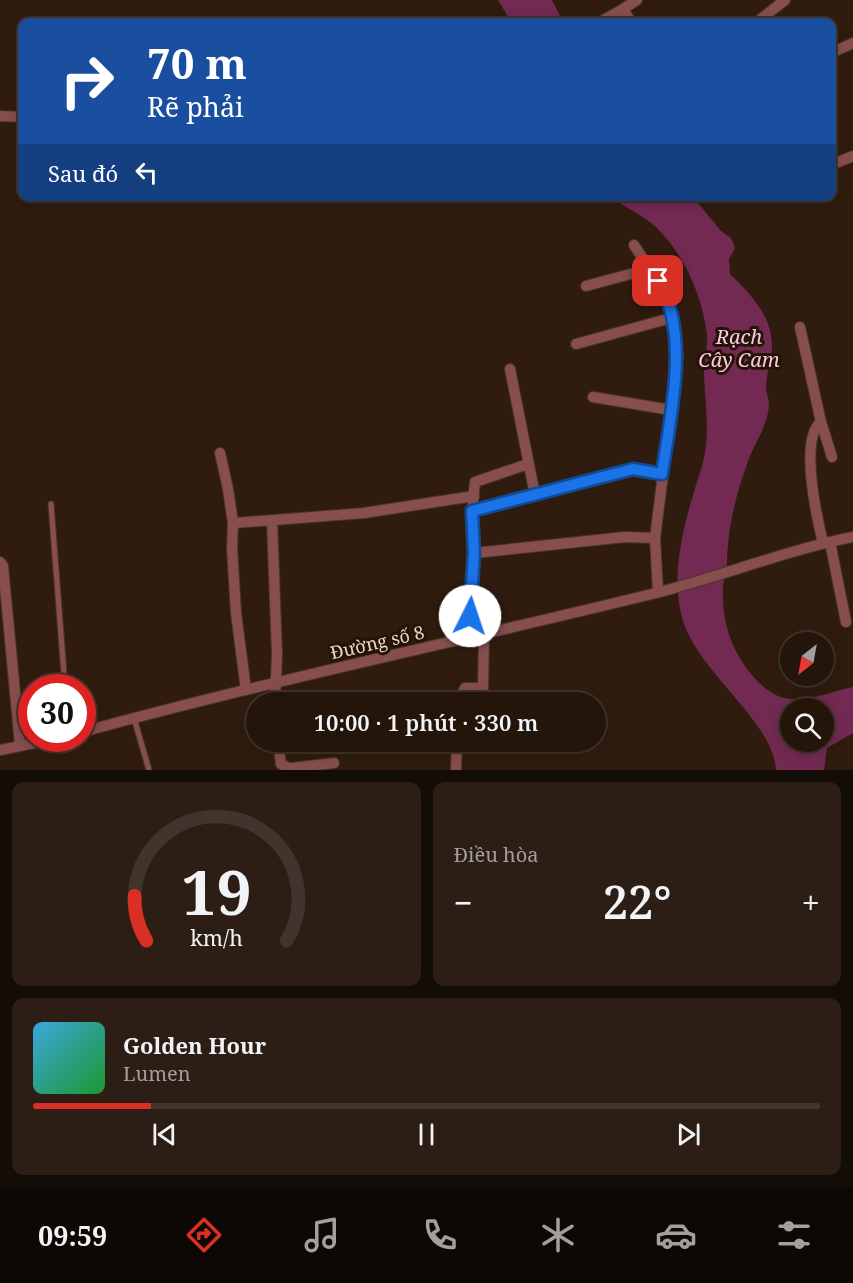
<!DOCTYPE html>
<html lang="vi">
<head>
<meta charset="utf-8">
<style>
	:root { --surface:#24150b; --page:#2c1e14; --text:#f1f3f6; --muted:#a39f9d; --line:#41342c; --accent:#d93025 }
	body { margin:0; font-family:"Noto Serif",serif; background:var(--page); color:var(--text); height:100vh; display:flex; flex-direction:column; font-size:22px; white-space:nowrap }
	* { box-sizing:border-box; margin:0 }
	p { font-size:20px; color:var(--muted) }
	.icon { flex:none; width:33px; height:33px; fill:none; stroke:currentColor; stroke-width:2; stroke-linecap:round; stroke-linejoin:round }
	.map { position:relative; height:770px; overflow:hidden }
	.panel { display:flex; flex-direction:column; gap:12px; padding:12px; background:#140c06; flex:1 }
	.panel>* { flex:none }
	.top-card { position:absolute; left:18px; top:18px; width:818px; height:183px; border-radius:12px; box-shadow:0 3px 15px #0003,0 0 0 2px var(--line); background:#1a4fa0; color:#fff; overflow:hidden }
	.needle { width:39px; rotate:211deg }
	.controls { position:absolute; left:780px; top:632px; display:grid; gap:12px }
	.controls a { display:grid; place-items:center; width:54px; height:54px; border-radius:50%; background:var(--surface); box-shadow:0 3px 15px #0003,0 0 0 2px var(--line); font-size:30px }
	.speed { position:absolute; left:18px; top:674px; display:flex; gap:12px; font-size:30px; font-weight:700; text-align:center }
	.speed>* { display:grid; place-content:center; width:78px; height:78px; border-radius:50%; background:var(--surface); box-shadow:0 3px 15px #0003,0 0 0 2px var(--line); line-height:1 }
	.speed .limit { border:9px solid #d22; background:#fff; color:#111 }
	.pin { position:absolute; display:grid; place-items:center; width:51px; height:51px; color:#fff; margin:-26px; border-radius:12px; box-shadow:0 3px 9px #0006 }
	.me { position:absolute; width:66px; margin:-33px; rotate:4deg; stroke-linejoin:round; filter:drop-shadow(0 0 4px #0008) }
	.turn { display:flex; align-items:center; gap:21px; height:126px; padding:0 30px; font-size:27px }
	.turn .icon { width:78px; height:78px; stroke-width:2.5 }
	.turn b { display:block; font-size:42px; line-height:51px }
	.then { display:flex; align-items:center; height:57px; padding:0 30px; background:#0003; gap:12px; font-size:22px }
	.big { font-size:45px; font-weight:600; line-height:1.1 }
	.panel .widget { flex:1; display:flex; flex-direction:column; justify-content:center; gap:9px; min-width:0; padding:0 21px; border-radius:12px; background:var(--page) }
	.panel .dial { align-items:center; gap:0 }
	.dial svg { height:156px; overflow:visible; fill:none; stroke:var(--line); stroke-width:7; stroke-linecap:round; text-anchor:middle }
	.dial text { fill:var(--text); stroke:none }
	.song { display:flex; align-items:center; gap:18px }
	.cover { width:72px; height:72px; border-radius:9px; background:linear-gradient(135deg,hsl(200 70% 55%),hsl(130 70% 35%)) }
	.played { height:6px; border-radius:3px; background:linear-gradient(90deg,var(--accent) 15%,var(--line) 15%) }
	.keys { display:flex; justify-content:space-around; direction:ltr }
	.heat { display:flex; justify-content:space-between; align-items:center; font-size:33px; direction:ltr }
	.panel .tiles { flex:1; display:grid; gap:12px; grid-template-columns:1fr 1fr }
	.widget:last-child { grid-column:span 2 }
	.trip { position:absolute; left:246px; top:692px; width:360px; height:60px; border-radius:30px; background:var(--surface); box-shadow:0 3px 15px #0003,0 0 0 2px var(--line); font-weight:600; line-height:60px; text-align:center }
	.menu { display:flex; height:96px; justify-content:space-around; align-items:center; background:#0e0804; color:var(--muted) }
	.menu .icon { width:42px; height:42px }
	.menu .selected { color:var(--accent) }
	.menu b { font-size:27px; color:var(--text) }
	.map>svg:first-child { display:block }
	.water { fill:#722a52; fill-rule:evenodd }
	.lines { fill:none; stroke-linecap:round; stroke-linejoin:round }
	.lane-casing { stroke:#4a362a; stroke-width:7 }
	.street-casing { stroke:#4a362a; stroke-width:12 }
	.lane { stroke:#884e4e; stroke-width:5 }
	.street { stroke:#884e4e; stroke-width:10 }
	.route-casing { stroke:#114b97; stroke-width:15 }
	.route { stroke:#1a73e8; stroke-width:10 }
	.labels { text-anchor:middle; dominant-baseline:central; stroke-width:6; stroke-linejoin:round; paint-order:stroke }
	.street-label { font-size:18px; fill:#e7d9d1; stroke:#261306 }
	.water-label { font-size:20px; font-style:italic; fill:#f8cbe0; stroke:#261306 }
</style>
</head>
<body>
<div class="map">
<svg width="853" height="770" viewBox="0 0 853 770">
	<rect width="100%" height="100%" fill="#301c0f"/>
	<g class="water">
		<path d="M498 0H552L563 22H511Z"/>
		<path d="M613 197H693L721 231 731 238 735 248 729 259 730 274C751 295 772 315 772 347 772 360 766 374 766 387 766 393 769 399 769 405 768 426 753 445 747 464 735 498 727 530 727 566 727 574 723 581 723 588 722 619 729 644 747 669 758 683 772 698 791 699 811 701 833 691 853 687V733L827 748 824 770H776C773 721 700 674 683 621 668 571 687 514 702 466 711 435 705 405 704 375 704 362 708 347 707 334 702 296 685 256 657 228 645 216 626 209 613 197ZM790 708H824V741H790Z"/>
	</g>
	<g class="lines">
		<defs>
			<g id="lane">
				<path d="M51 504 65 687"/>
				<path d="M134 718 149 770"/>
			</g>
			<g id="street">
				<path d="M600 22 623 9"/>
				<path d="M631 22 623 9 637 0"/>
				<path d="M757 22 785 0"/>
				<path d="M831 53 853 43"/>
				<path d="M0 116 22 117"/>
				<path d="M831 165 853 156"/>
				<path d="M634 245 666 294 678 355 655 538 658 592"/>
				<path d="M586 286 649 269"/>
				<path d="M800 327 821 422C799 439 817 518 823 543"/>
				<path d="M576 344 671 318"/>
				<path d="M510 369 535 495"/>
				<path d="M593 397 671 410"/>
				<path d="M821 422 832 457"/>
				<path d="M220 453 228 489 233 523 232 548 236 613 246 690"/>
				<path d="M472 511 633 469 662 474"/>
				<path d="M272 521 277 654 275 702"/>
				<path d="M233 523 364 513 474 496"/>
				<path d="M830 542 846 622"/>
				<path d="M474 553 625 537 655 538"/>
				<path d="M0 562 3 566 20 745"/>
				<path d="M469 638 474 553 472 511 475 482 528 464"/>
				<path d="M458 702 465 688H483L484 634"/>
				<path d="M82 732C272 680 465 640 656 593 722 576 787 550 853 537"/>
				<path d="M278 741 281 764 292 770"/>
				<path d="M0 750 59 738"/>
				<path d="M291 768 334 763"/>
				<path d="M456 770 457 741"/>
			</g>
		</defs>
		<use href="#lane" class="lane-casing"/>
		<use href="#street" class="street-casing"/>
		<use href="#lane" class="lane"/>
		<use href="#street" class="street"/>
	</g>
	<g class="lines">
		<defs>
			<path id="route" d="M470 616 474 553 472 511 633 469 662 474C670 417 691 332 658 281"/>
		</defs>
		<use href="#route" class="route-casing"/>
		<use href="#route" class="route"/>
	</g>
	<g class="labels">
		<g class="street-label">
			<text transform="translate(377 642) rotate(-13)">Đường số 8</text>
		</g>
		<g class="water-label">
			<text x="739" y="336">Rạch<tspan x="739" dy="23">Cây Cam</tspan></text>
		</g>
	</g>
</svg>
<div class="controls">
<a><svg class="needle" viewBox="-14 -14 28 28"><path d="M0-13l5 13h-10z" fill="#e53935"/><path d="M0 13l5-13h-10z" fill="#a39f9d"/></svg></a>
<a><svg class="icon" aria-label="search" viewBox="0 0 24 24"><circle cx="10" cy="10" r="6"/><path d="M15 15l6 6"/></svg></a>
</div>
<div class="speed"><div class="limit">30</div></div>
<div class="pin" style="left:658px;top:281px;background:#d93025"><svg class="icon" aria-label="arrive" viewBox="0 0 24 24"><path d="M6 21V4h12l-3 4 3 4H6"/></svg></div>
<svg class="me" style="left:470px;top:616px" viewBox="-20 -20 40 40"><circle r="19" fill="#fff"/><path d="M0-13L10 11 0 6-10 11z" fill="#1a73e8"/></svg>
<div class="trip">10:00 · 1 phút · 330 m</div>
<div class="top-card">
<div class="turn"><svg class="icon" aria-label="right" viewBox="0 0 24 24"><path d="M7 20v-9h11M14 6l5 5-5 5"/></svg><div><b>70 m</b>Rẽ phải</div></div>
<div class="then">Sau đó<svg class="icon" aria-label="left" viewBox="0 0 24 24"><path d="M17 20v-9H6M10 6l-5 5 5 5"/></svg></div>
</div>
</div>
<section class="panel">
<div class="tiles">
<div class="widget dial"><svg viewBox="0 0 100 80">
<path d="M14 69A42 42 0 1 1 86 69"/>
<path d="M14 69A42 42 0 0 1 8 46" stroke="#d93025"/>
<text x="50" y="56" font-size="32" font-weight="700">19</text>
<text x="50" y="72" font-size="11">km/h</text>
</svg></div>
<div class="widget"><p>Điều hòa</p>
<div class="heat"><a>−</a><b class="big">22°</b><a>+</a></div>
</div>
<div class="widget">
<div class="song"><i class="cover"></i><div><b>Golden Hour</b><p>Lumen</p></div></div>
<div class="played"></div>
<div class="keys"><svg class="icon" aria-label="previous" viewBox="0 0 24 24"><path d="M18 5L8 12l10 7zM5 5v14"/></svg><svg class="icon" aria-label="pause" viewBox="0 0 24 24"><path d="M8 5v14M16 5v14"/></svg><svg class="icon" aria-label="next" viewBox="0 0 24 24"><path d="M6 5l10 7-10 7zM19 5v14"/></svg></div>
</div>
</div>
</section>
<nav class="menu">
<b>09:59</b>
<svg class="icon selected" aria-label="directions" viewBox="0 0 24 24"><path d="M12 3l9 9-9 9-9-9zM9 14v-3h6M13 9l2 2-2 2"/></svg>
<svg class="icon" aria-label="music" viewBox="0 0 24 24"><path d="M9 18V5l10-2v13"/><circle cx="6" cy="18" r="3"/><circle cx="16" cy="16" r="3"/></svg>
<svg class="icon" aria-label="phone" viewBox="0 0 24 24"><path d="M5 4h4l2 5-3 2q2 4 5 5l2-3 5 2v4C11 20 4 13 5 4z"/></svg>
<svg class="icon" aria-label="climate" viewBox="0 0 24 24"><path d="M12 3v18M4 7l16 10M4 17L20 7"/></svg>
<svg class="icon" aria-label="car" viewBox="0 0 24 24"><path d="M5 17H2v-5l4-1 3-4h7l3 4 3 1v5h-3M9 17h6M6 11h13"/><circle cx="7" cy="17" r="2"/><circle cx="17" cy="17" r="2"/></svg>
<svg class="icon" aria-label="filters" viewBox="0 0 24 24"><path d="M4 7h16M4 17h16"/><circle cx="9" cy="7" r="2"/><circle cx="15" cy="17" r="2"/></svg>
</nav>
</body>
</html>
